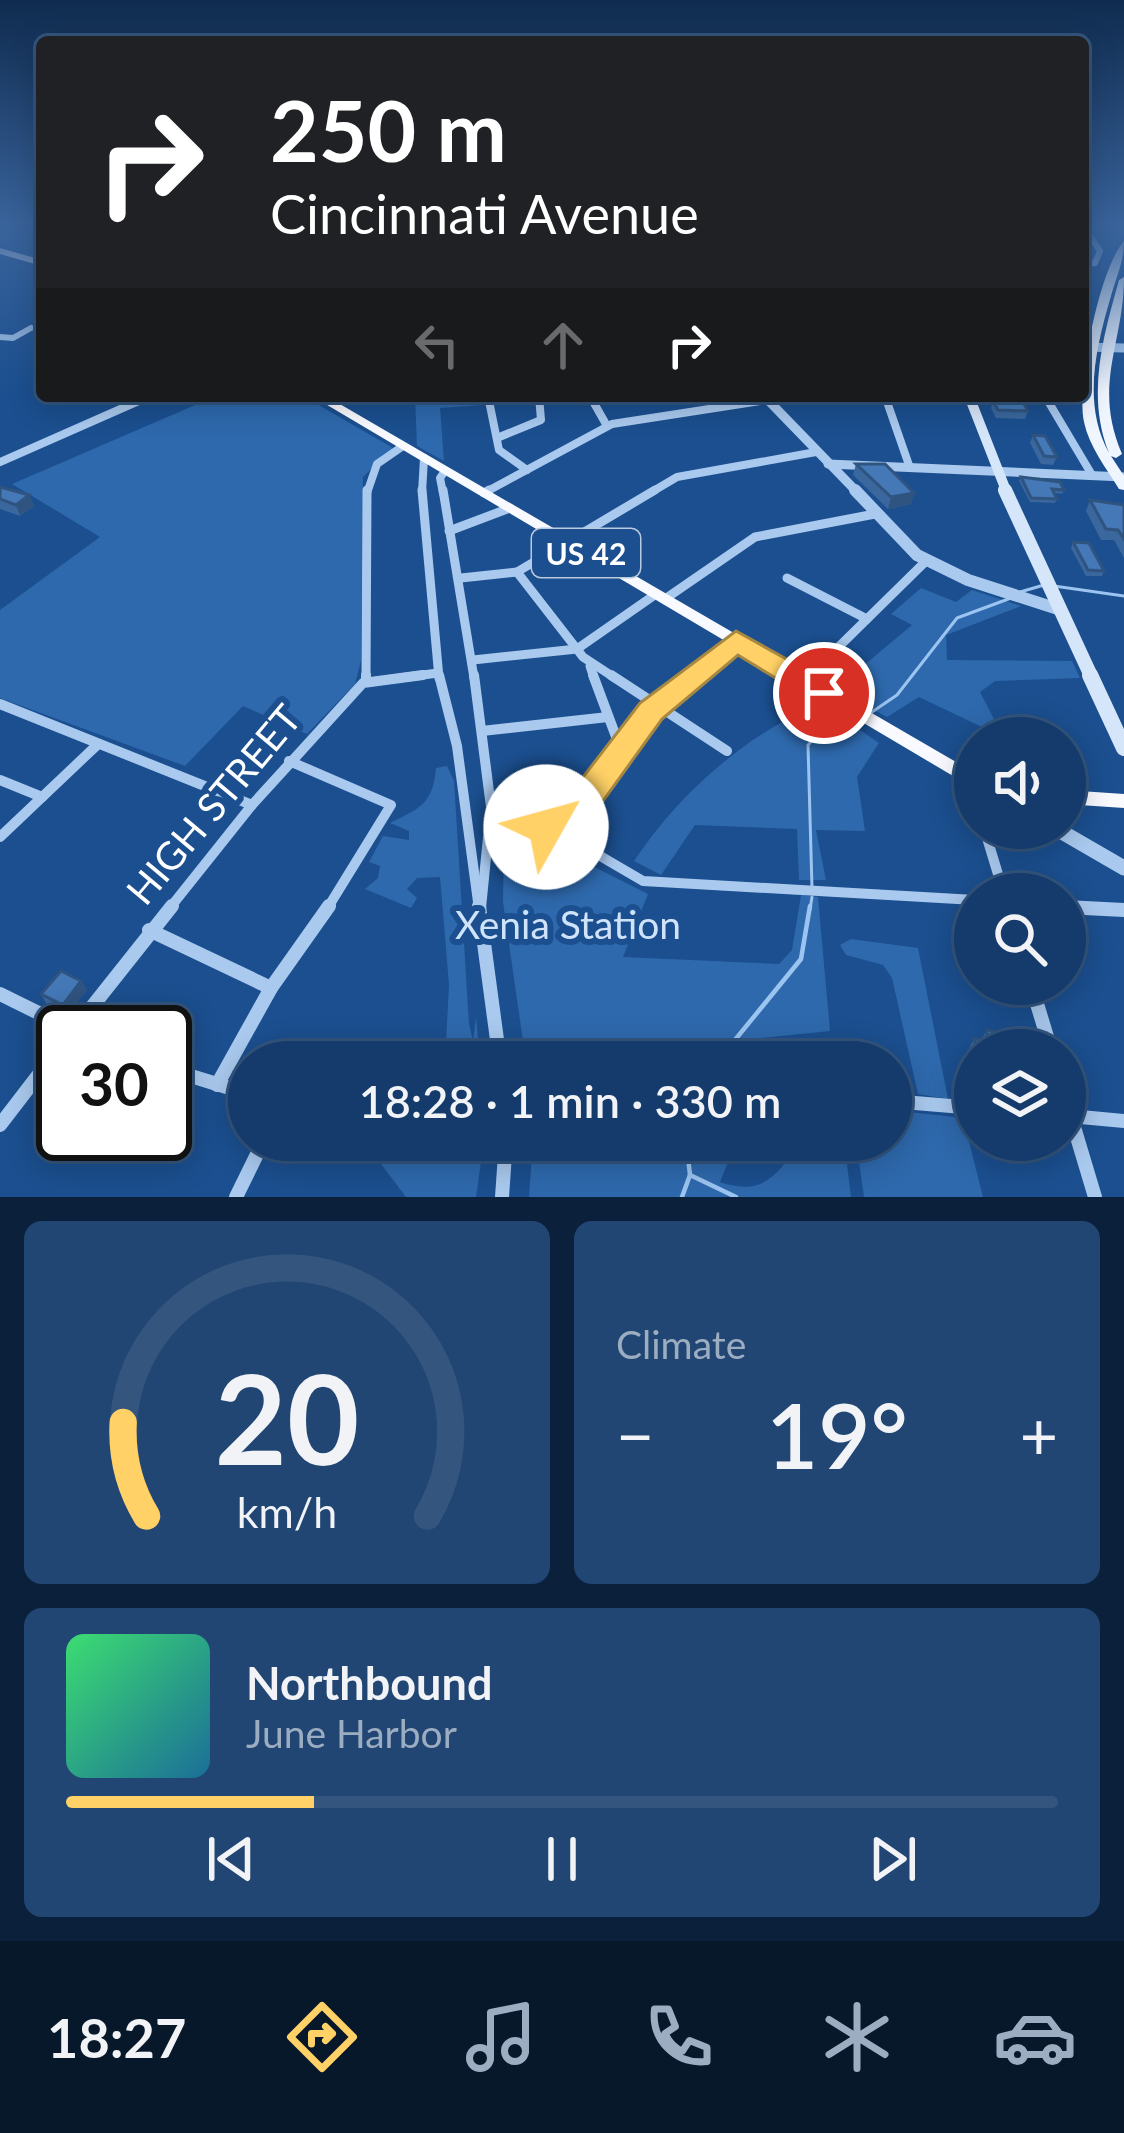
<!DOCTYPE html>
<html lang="en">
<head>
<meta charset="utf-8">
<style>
	:root { --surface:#143b6b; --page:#214673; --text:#f1f3f6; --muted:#9dadc1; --line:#33557e; --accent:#ffd166 }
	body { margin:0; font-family:Lato,sans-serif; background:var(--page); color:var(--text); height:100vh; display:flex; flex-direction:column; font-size:45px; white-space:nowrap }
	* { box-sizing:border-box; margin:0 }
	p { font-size:39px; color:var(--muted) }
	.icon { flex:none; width:66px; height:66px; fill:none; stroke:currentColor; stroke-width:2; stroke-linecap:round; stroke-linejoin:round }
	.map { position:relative; height:1197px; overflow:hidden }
	.panel { display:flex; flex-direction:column; gap:24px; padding:24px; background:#0b203b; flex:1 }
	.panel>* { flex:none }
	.guide { position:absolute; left:36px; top:36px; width:1053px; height:366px; border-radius:12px; box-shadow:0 6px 30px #0003,0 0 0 3px var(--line); background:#202124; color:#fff; overflow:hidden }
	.controls { position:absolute; left:954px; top:717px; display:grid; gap:24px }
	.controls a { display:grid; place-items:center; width:132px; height:132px; border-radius:50%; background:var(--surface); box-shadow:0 6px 30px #0003,0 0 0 3px var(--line); font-size:60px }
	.speed { position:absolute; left:36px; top:1005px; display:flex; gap:24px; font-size:60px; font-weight:700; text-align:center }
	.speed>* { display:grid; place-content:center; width:156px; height:156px; border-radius:50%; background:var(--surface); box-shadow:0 6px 30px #0003,0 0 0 3px var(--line); line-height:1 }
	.speed .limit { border:6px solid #111; border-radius:18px; background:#fff; color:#111 }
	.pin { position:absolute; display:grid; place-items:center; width:102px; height:102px; color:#fff; margin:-51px; border:6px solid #fff; border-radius:50%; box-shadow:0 3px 12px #0007 }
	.me { position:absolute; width:132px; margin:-66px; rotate:52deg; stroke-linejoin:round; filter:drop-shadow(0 0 9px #0008) }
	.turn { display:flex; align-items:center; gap:42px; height:252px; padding:0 36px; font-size:54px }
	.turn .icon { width:156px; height:156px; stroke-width:2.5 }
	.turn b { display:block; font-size:84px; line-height:102px }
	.lanes { display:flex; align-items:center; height:114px; padding:0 36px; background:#0003; justify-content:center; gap:60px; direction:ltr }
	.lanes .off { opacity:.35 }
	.big { font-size:90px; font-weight:600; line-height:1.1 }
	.panel .tile { flex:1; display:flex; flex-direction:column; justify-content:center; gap:18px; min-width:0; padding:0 42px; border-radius:18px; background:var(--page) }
	.panel .dial { align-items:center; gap:0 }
	.dial svg { height:312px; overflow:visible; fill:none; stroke:var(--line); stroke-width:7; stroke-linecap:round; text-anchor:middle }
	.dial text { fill:var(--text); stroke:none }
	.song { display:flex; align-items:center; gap:36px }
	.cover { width:144px; height:144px; border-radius:18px; background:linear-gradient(135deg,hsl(140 70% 55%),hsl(200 70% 35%)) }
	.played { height:12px; border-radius:6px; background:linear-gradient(90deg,var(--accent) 25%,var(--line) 25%) }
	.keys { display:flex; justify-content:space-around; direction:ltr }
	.heat { display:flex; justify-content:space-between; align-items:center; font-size:66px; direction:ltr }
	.panel .tiles { flex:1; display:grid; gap:24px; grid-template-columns:1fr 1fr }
	.tile:last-child { grid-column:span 2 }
	.trip { position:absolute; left:228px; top:1041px; width:684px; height:120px; border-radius:60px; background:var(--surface); box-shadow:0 6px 30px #0003,0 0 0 3px var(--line); font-weight:600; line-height:120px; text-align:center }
	.dock { display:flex; height:192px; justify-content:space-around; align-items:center; background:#08182b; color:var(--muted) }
	.dock .icon { width:84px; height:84px }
	.dock .current { color:var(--accent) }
	.dock b { font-size:54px; color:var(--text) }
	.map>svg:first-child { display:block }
	.green { fill:#2e69ad }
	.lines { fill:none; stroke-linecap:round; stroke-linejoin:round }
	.stream-far1 { stroke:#9cc4f0; stroke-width:3 }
	.stream { stroke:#9cc4f0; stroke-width:4.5 }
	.minor-far4 { stroke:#a9c9ee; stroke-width:6 }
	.minor-far3 { stroke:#a9c9ee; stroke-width:8 }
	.minor-far2 { stroke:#a9c9ee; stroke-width:9 }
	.minor-far1 { stroke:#a9c9ee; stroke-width:10 }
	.minor { stroke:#a9c9ee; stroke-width:14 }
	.tertiary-far2 { stroke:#a9c9ee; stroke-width:9 }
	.tertiary-far1 { stroke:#a9c9ee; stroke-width:12 }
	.tertiary { stroke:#a9c9ee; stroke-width:15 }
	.secondary-far2 { stroke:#d6e6fa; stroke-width:10 }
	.secondary-far1 { stroke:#d6e6fa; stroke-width:14 }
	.secondary { stroke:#d6e6fa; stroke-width:16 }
	.primary { fill:#f0f6ff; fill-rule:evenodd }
	.trunk { fill:#f8faff; fill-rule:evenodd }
	.wall { fill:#3a679d }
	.shaded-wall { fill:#305480 }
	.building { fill:#4478b7; stroke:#305480; stroke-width:3 }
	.route { fill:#ffd166; stroke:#a68842; stroke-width:3 }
	.labels { text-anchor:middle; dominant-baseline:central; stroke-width:12; stroke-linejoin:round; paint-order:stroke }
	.shield { fill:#1b4f8f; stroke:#bbcadd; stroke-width:3 }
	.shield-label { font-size:30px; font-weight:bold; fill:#fff }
	.near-street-label { font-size:39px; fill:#fff; stroke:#1b4f8f }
	.near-park-label { font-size:39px; fill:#cfe3fa; stroke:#1b4f8f }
</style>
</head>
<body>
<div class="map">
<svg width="1124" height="1197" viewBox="0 0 1124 1197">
	<rect width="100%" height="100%" fill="#1b4f8f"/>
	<g class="green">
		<path d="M216 396H303L393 448 363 477 361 661 355 684 307 734 243 706 185 766 0 698V610L100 537 12 484Z"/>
		<path d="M415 396H482L483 405 440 408 444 461 417 446Z"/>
		<path d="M921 588 956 602 972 590 1021 606 946 635 947 660 1072 661 1080 678 995 681 980 692 995 721 988 730 919 697 887 717 840 692 839 686 912 625 891 614Z"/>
		<path d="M820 702 879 743 857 777 865 831 816 830 826 880H799L797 829 695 825 661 875 634 861C681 791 743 738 820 702Z"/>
		<path d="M447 766 454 781 469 1024 473 1041 476 1017 480 1062H445L449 985 440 877 417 878 407 889 417 898 411 908 365 889 378 878 380 866 369 862 383 836 409 840V831L390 823C421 808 433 803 436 768Z"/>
		<path d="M541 840 648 894 623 957 779 964 792 950 801 895 818 897 830 1031 761 1038 758 1062H526L503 902 504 845Z"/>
		<path d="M851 939 918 948 948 1099 918 1094 892 978 883 965 846 955 840 945Z"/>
		<path d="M891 1110 963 1118 983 1197H864L856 1140H891Z"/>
		<path d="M361 1140 444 1146 445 1140H484L476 1197H406L381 1164 358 1150Z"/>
		<path d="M533 1140H737L720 1182C763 1197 778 1175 801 1140H844L851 1197H529Z"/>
	</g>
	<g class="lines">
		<g class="stream-far1">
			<path d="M1054 586 1124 596"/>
			<path d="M1020 592 1044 585"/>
			<path d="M872 712 897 695 957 618 1011 598"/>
			<path d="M812 888 808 745 821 731 857 717"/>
			<path d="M810 909 812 897"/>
		</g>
		<g class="stream">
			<path d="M717 1062 801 959 810 906"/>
			<path d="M690 1175 736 1197"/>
			<path d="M682 1197 690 1175 686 1140"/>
		</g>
		<g class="minor-far4">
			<path d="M1083 264 1095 263 1100 251 1084 226"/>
			<path d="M0 337 13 338 31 328"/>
		</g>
		<g class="minor-far3">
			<path d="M488 396 499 450 527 470"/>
			<path d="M590 396 607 426"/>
			<path d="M885 396 910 468"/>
			<path d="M1045 396 1092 475"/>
			<path d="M497 438 541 420 539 396"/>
			<path d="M0 462 150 396"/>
			<path d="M367 493 377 464 403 446"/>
			<path d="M422 493 424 458"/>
			<path d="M443 493 440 478 445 471"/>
			<path d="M484 493 612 424 767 400"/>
			<path d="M650 493 677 477 816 452"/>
		</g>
		<g class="minor-far2">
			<path d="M422 490 439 678"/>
			<path d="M443 490 474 678"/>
			<path d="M484 493 489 490"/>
			<path d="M449 531 510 508"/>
			<path d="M517 572 583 657 615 678"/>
			<path d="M461 578 517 572 655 490"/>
			<path d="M787 578 867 619"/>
			<path d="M665 599 755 537 875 514"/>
			<path d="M473 660 577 649 656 594"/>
			<path d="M590 666 594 678"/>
			<path d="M366 678 367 490"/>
			<path d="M400 678 438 673"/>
			<path d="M691 678 736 641"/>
			<path d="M807 678 926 561"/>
		</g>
		<g class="minor-far1">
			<path d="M439 675 457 746 479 909"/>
			<path d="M474 675 491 807 481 908"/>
			<path d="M593 675 621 750"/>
			<path d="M611 675 727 751"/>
			<path d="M804 681 810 675"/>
			<path d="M366 682V675"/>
			<path d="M0 704 252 805"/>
			<path d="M482 731 608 717"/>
			<path d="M289 761 391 805 327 909"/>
			<path d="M0 780 42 797"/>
			<path d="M490 828 554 829 643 881 975 900"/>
			<path d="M984 828 1004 894"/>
			<path d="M554 829 567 824 651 711 695 675"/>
			<path d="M0 837 96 746"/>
			<path d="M1065 907 1109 909"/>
			<path d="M169 909 252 805 363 683 423 675"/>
		</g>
		<g class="minor">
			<path d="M479 906 500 1062"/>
			<path d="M1065 907 1124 910"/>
			<path d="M149 930 271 988"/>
			<path d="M1031 984 1051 1050"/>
			<path d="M0 994 73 1030"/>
			<path d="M72 1032 172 906"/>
			<path d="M165 1068 249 1094"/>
			<path d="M217 1085 271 988 329 906"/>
			<path d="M1065 1097 1095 1197"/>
			<path d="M891 1101 975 1108"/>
			<path d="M1070 1116 1124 1121"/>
			<path d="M0 1125 63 1043"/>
			<path d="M236 1197 264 1140"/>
			<path d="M502 1197 506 1140"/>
		</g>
		<g class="tertiary-far2">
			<path d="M1083 347 1124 348"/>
			<path d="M764 396 858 493"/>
			<path d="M828 464 1124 477"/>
		</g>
		<path class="tertiary-far1" d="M855 490 917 555 968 580 1061 610"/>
		<path class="tertiary" d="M1055 828 1124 868"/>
		<path class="secondary-far2" d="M969 396 1007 493"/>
		<path class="secondary-far1" d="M1005 490 1092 678"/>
		<path class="secondary" d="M1090 675 1124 748"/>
		<path class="primary" d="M1124 241C1124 261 1116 278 1111 296 1096 347 1082 404 1109 453 1086 396 1103 337 1119 280L1124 277C1124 344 1092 384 1122 454L1116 458 1111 456 1124 476V490L1119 489C1106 468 1089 446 1084 422 1076 386 1099 269 1124 241Z"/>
		<g class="trunk">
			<path d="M0 248 42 260V266L0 254Z"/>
			<path d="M312 396H326L975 773V789Z"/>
			<path d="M1065 790 1124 794V808L1065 804Z"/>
		</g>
	</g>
	<g class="wall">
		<path d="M993 401 1028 411 1025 419 996 418 991 408Z"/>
		<path d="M1033 435 1057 457 1053 465 1041 464 1030 443Z"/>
		<path d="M856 464 914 493 911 504 888 509 853 475Z"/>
		<path d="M1021 477 1064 490 1062 494 1054 493 1057 499 1055 503 1030 502 1019 481Z"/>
		<path d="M0 487 29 495 34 506 20 516 0 509Z"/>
		<path d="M1090 500 1124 505V558L1114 540H1101L1086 511Z"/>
		<path d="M1073 542 1104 571 1102 576H1086L1071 548Z"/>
		<path d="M81 981 87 990 68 1013 46 1003 41 994Z"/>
		<path d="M987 1030 1022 1050H975V1074L968 1050 974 1039 981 1040Z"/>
		<path d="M583 1140H603L604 1162 580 1163Z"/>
	</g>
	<g class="shaded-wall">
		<path d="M914 493 911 504 888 509 891 497Z"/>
		<path d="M29 495 34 506 20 516 16 505Z"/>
		<path d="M81 981 87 990 68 1013 63 1005Z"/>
	</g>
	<g class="building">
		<path d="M993 401 1023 402 1028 411 998 410Z"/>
		<path d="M1033 435 1045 436 1057 457 1044 456Z"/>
		<path d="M856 464H885L914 493 891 497Z"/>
		<path d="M1021 477 1060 482 1064 490 1052 489 1057 499 1031 498Z"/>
		<path d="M0 487 29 495 16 505 0 499Z"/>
		<path d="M1090 500 1124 505V539L1118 530 1106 529Z"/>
		<path d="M1073 542 1089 543 1104 571 1088 570Z"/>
		<path d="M61 971 81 981 63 1005 41 994Z"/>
		<path d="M987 1030 1017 1037 1022 1050H977L974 1039 987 1040Z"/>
		<path d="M583 1140H603L604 1157 580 1158Z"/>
	</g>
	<linearGradient id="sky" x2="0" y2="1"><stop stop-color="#0f2b4f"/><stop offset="0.57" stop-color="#39639b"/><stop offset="1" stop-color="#39639b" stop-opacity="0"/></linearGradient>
	<rect width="1124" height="394" fill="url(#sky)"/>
	<path class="route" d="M736 631 835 686 839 693 835 701H813L738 655 662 719 580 833 546 841 534 837 529 827 534 817 557 811 640 703Z"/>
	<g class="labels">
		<rect class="shield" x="532" y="529" width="108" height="48" rx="9"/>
		<g class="shield-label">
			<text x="586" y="553">US 42</text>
		</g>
		<g class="near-street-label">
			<text transform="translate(213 804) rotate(-50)">HIGH STREET</text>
		</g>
		<g class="near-park-label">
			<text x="568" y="924">Xenia Station</text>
		</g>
	</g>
</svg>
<div class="controls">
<a><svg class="icon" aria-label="sound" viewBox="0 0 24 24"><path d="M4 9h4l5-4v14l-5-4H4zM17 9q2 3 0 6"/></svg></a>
<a><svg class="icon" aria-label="search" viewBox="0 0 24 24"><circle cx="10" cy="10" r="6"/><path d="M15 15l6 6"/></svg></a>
<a><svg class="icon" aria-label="layers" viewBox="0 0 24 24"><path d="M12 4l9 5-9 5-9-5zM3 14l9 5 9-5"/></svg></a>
</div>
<div class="speed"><div class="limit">30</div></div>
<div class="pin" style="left:824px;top:693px;background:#d93025"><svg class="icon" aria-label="arrive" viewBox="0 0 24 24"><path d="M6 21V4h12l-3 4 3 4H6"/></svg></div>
<svg class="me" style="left:546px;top:827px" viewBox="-20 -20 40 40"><circle r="19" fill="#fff"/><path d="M0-13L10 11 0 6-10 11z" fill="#ffd166"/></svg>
<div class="trip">18:28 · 1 min · 330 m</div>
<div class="guide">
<div class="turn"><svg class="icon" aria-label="right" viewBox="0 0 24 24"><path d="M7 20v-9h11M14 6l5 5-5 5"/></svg><div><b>250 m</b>Cincinnati Avenue</div></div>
<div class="lanes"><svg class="icon off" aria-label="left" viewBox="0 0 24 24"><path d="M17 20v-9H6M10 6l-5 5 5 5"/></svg><svg class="icon off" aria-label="ahead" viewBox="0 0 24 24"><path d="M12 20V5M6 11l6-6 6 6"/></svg><svg class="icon" aria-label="right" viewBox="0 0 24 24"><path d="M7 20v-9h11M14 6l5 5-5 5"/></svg></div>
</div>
</div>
<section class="panel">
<div class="tiles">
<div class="tile dial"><svg viewBox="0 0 100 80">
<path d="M14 69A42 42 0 1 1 86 69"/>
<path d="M14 69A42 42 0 0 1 8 45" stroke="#ffd166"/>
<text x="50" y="56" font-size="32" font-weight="700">20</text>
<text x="50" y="72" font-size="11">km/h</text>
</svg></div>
<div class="tile"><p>Climate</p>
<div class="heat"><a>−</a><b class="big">19°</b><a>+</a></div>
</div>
<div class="tile">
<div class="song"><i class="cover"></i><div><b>Northbound</b><p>June Harbor</p></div></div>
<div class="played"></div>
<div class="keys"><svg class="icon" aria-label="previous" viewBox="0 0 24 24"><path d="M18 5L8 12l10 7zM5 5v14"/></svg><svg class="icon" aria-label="pause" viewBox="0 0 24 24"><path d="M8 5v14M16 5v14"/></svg><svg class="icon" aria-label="next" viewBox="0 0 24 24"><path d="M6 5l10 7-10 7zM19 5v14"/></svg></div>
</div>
</div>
</section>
<nav class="dock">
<b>18:27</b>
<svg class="icon current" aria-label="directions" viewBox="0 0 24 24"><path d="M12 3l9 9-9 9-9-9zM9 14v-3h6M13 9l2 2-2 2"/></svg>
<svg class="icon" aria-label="music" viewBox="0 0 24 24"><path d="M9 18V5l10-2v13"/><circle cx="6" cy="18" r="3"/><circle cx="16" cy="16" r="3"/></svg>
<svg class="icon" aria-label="phone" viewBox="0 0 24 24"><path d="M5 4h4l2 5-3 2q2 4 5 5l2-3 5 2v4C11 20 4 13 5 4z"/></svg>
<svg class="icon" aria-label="climate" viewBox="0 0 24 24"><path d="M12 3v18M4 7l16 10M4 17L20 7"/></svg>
<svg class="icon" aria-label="car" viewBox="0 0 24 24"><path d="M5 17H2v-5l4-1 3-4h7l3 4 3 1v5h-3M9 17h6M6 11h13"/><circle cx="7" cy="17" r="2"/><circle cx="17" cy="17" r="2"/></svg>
</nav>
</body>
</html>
